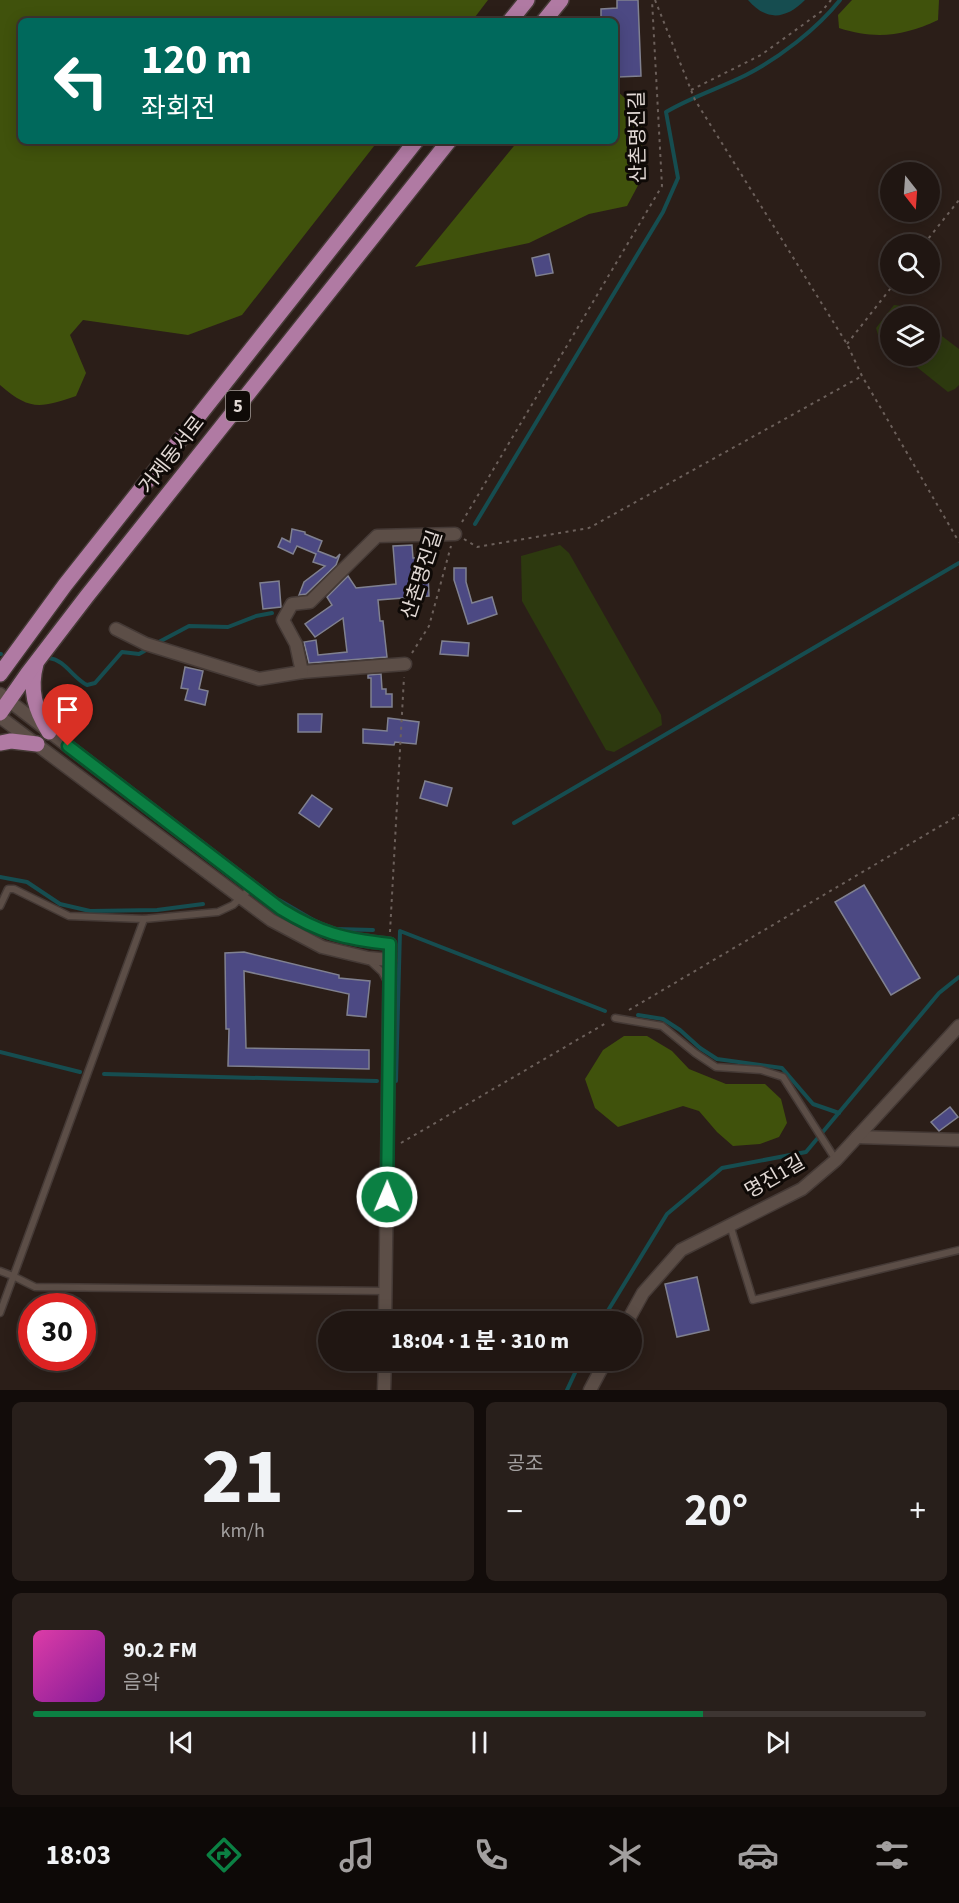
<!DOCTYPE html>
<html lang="ko">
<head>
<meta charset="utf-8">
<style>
	:root { --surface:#201612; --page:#281f1b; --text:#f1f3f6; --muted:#a29f9f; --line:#3d3532; --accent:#0b8043 }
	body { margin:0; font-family:"Source Sans 3","Noto Sans KR",sans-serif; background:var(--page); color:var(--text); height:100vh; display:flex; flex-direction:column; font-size:22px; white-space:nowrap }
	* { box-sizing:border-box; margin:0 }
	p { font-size:20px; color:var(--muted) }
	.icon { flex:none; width:33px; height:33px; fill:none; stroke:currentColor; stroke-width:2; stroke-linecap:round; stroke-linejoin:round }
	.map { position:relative; height:1390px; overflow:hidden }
	.panel { display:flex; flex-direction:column; gap:12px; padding:12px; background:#120c0a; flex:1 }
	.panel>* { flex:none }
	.hud { position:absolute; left:18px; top:18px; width:600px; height:126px; border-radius:9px; box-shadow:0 3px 15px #0003,0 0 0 2px var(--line); background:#00695c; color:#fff; overflow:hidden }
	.needle { width:39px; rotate:163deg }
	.buttons { position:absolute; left:880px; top:162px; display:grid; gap:12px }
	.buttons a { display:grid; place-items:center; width:60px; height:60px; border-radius:50%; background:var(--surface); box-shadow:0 3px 15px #0003,0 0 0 2px var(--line); font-size:30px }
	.speed { position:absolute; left:18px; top:1293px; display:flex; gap:12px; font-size:30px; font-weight:700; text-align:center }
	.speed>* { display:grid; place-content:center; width:78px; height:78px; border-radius:50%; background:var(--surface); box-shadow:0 3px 15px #0003,0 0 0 2px var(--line); line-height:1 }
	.speed .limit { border:9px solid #d22; background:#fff; color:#111 }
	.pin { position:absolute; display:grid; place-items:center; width:51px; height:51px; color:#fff; margin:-62px -26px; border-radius:50% 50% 50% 0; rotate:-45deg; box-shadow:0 0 6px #0007 }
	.pin .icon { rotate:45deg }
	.me { position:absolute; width:66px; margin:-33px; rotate:1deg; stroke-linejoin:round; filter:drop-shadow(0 0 4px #0008) }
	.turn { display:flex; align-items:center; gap:21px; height:126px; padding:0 24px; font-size:27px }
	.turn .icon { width:78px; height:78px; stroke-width:2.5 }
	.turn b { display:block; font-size:42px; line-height:51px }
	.big { font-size:45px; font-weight:700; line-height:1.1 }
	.panel .tile { flex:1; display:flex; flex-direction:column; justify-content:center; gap:9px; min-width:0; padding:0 21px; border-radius:9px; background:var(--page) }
	.panel .dial { align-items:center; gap:0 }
	.dial b { font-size:78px; line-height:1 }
	.song { display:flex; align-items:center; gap:18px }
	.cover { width:72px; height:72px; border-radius:9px; background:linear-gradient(135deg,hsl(320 70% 55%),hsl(290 70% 35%)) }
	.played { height:6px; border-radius:3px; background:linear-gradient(90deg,var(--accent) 75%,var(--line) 75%) }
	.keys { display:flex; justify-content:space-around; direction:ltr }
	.heat { display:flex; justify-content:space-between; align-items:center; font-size:33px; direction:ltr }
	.panel .tiles { flex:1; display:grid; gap:12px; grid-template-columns:1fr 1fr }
	.tile:last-child { grid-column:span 2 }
	.trip { position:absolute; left:318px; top:1311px; width:324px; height:60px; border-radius:30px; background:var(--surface); box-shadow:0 3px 15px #0003,0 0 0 2px var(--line); font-weight:700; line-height:60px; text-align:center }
	.dock { display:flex; height:96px; justify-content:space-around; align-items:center; background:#0d0907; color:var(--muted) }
	.dock .icon { width:42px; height:42px }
	.dock .current { color:var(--accent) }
	.dock b { font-size:27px; color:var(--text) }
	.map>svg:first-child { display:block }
	.green { fill:#2d390f }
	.forest { fill:#40520c }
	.water { fill:#164d50 }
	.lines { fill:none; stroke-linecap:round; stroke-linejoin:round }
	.stream { stroke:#164d50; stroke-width:4 }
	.building { fill:#4c4983; stroke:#808190; stroke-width:1.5 }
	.service-casing { stroke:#453a36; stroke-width:9 }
	.minor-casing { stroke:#453a36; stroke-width:15 }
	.primary-casing { stroke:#453a36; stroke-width:18 }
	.path { stroke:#6c605b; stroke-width:2; stroke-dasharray:3 4.5; stroke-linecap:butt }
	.service { stroke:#5c4e47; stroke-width:6 }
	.minor { stroke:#5c4e47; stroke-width:12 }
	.primary { stroke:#b07aa3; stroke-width:15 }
	.route-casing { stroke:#07532c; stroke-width:15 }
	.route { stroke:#0b8043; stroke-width:10 }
	.labels { text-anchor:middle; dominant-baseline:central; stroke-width:6; stroke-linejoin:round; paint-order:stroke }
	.shield { fill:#0f0a07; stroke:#a39b97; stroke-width:1.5 }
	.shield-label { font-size:18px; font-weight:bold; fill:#e2d9d5 }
	.street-label { font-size:20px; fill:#e2d9d5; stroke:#0f0a07 }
</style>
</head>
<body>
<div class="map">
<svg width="959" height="1390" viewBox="0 0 959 1390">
	<rect width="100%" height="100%" fill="#2b1e18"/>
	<g class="green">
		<path d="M894 305 903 306 917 316H891V346L878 335 876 328Z"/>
		<path d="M930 327 959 349V385L955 389 948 392 903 356H930Z"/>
		<path d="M560 545 569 553 661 715 662 725 614 752 606 750 522 601 521 556Z"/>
	</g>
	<g class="forest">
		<path d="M0 0H488L472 21H21V141H378L242 315 188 335 83 320 70 335 86 373 76 396C40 408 30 411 0 385Z"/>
		<path d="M852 0H939L938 20C904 36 876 40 839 28L838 15Z"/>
		<path d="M615 89 642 114V178L627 206 589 214 529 243 415 267 518 141H615Z"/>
		<path d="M624 1036H647L672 1051 689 1069 726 1084H765L781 1099 787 1123 779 1137 760 1144 733 1146 717 1132 699 1111 683 1106 618 1127 595 1108 585 1079 603 1050Z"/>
	</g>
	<path class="water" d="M748 0H805C786 19 767 22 748 0Z"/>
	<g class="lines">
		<g class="stream">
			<path d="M475 524 663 212 678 178 666 112C691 97 720 88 746 75 779 58 817 29 840 0"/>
			<path d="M157 643 189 626 228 627 256 616 272 613"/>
			<path d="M0 654H1"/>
			<path d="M49 658C65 660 73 678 87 685L95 683 122 652 139 654 148 649"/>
			<path d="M514 823 959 563"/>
			<path d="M0 877 27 882 60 904 90 911 157 910 203 904"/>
			<path d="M279 900 315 921"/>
			<path d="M336 929 373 930"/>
			<path d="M638 1015 663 1019 680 1030 700 1048 717 1059 782 1068 813 1104 839 1113"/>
			<path d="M0 1052 80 1072"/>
			<path d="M104 1074 377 1081"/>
			<path d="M396 1081 400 931 605 1011"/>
			<path d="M601 1322 667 1214 722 1168 806 1152 939 993 959 977"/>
			<path d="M567 1390 581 1360"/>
		</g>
	</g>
	<g class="building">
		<path d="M617 0H638L641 76 618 77V64H615V21H601V9L617 8Z"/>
		<path d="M549 254 553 273 536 276 532 258Z"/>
		<path d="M292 529 305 532V534L322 541 318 551 336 558 340 554 336 565 306 594 299 595 304 582 325 566 313 562 316 554 297 546 293 554 278 547 282 538 290 542Z"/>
		<path d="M412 545 413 558H418L419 574 428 573 429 596 378 600 380 621H383L387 657 309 663 304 642 316 640 318 655 347 652 343 618 315 637 305 624 332 605 327 597 348 576 356 588 396 584 393 546Z"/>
		<path d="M454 568H466V582L472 603 492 597 497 614 468 624 454 580Z"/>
		<path d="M279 581 281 607 263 609 260 583Z"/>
		<path d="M442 641 469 643 468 656 440 654Z"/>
		<path d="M185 667 203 671 199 689 208 691 205 705 185 700 188 689 181 688Z"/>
		<path d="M381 674 382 689H386V694H392V707H371V678H368V675Z"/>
		<path d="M298 714H322L321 732H298Z"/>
		<path d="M388 718 419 722 416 744 395 742 394 745 363 743V729L387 731Z"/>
		<path d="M425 781 452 788 447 806 420 798Z"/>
		<path d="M312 795 332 809 319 827 299 813Z"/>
		<path d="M864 885 920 978 891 995 835 902Z"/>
		<path d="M244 952 339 975V978L370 981 366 1017 347 1015 349 994 244 971 246 1048 369 1050V1069L228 1066 229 1029H226L225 953Z"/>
		<path d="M950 1107 958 1117 939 1131 931 1122Z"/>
		<path d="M697 1277 709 1330 677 1337 665 1284Z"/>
	</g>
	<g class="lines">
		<defs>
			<g id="service">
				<path d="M0 906 8 889H14L69 916 144 919 218 912 233 905 252 887"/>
				<path d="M369 960 382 972 387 981"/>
				<path d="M615 1018 662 1026 695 1053 716 1067 761 1070 783 1077 836 1160"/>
				<path d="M730 1225 753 1300 959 1250"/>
				<path d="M0 1271 13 1276 35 1287 385 1291"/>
				<path d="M0 1313 144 919"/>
			</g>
			<g id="minor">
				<path d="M116 629 146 644 259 679 302 672 405 664"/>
				<path d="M302 672 296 644 283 620 292 604 310 602 377 536 455 534"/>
				<path d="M0 694 281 909C320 933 344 939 390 944L385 1322"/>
				<path d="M0 717 271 920 322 947 368 958 390 960"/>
				<path d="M857 1137 959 1140"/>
				<path d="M627 1322 643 1293 681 1250 802 1189 836 1160 959 1026"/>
				<path d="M384 1390 385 1360"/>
				<path d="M590 1390 606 1360"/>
			</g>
			<g id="primary">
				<path d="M510 21 527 0"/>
				<path d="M544 21 561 0"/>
				<path d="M36 664C29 690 35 709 49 732"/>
				<path d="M0 674 65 585 416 141"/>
				<path d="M0 713 28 673 87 596 449 141"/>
				<path d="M0 743 11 741 37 744"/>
			</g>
		</defs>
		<use href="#service" class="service-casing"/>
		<use href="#minor" class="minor-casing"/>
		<use href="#primary" class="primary-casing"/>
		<g class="path">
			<path d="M655 0 695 100 847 344 862 376 959 542"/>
			<path d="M691 90 761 55 822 11 831 0"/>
			<path d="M924 244 959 200"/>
			<path d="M847 344 894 284"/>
			<path d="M462 522 662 186 652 0"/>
			<path d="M464 539 477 547 589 528 862 376"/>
			<path d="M412 653 429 626 451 546"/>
			<path d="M390 932 404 677"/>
			<path d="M629 1010 959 815"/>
			<path d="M401 1143 606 1023"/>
		</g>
		<use href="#service" class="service"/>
		<use href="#minor" class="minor"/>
		<use href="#primary" class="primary"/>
	</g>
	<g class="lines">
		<defs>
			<path id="route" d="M68 746 281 909C320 933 344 939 390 944L387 1197"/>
		</defs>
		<use href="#route" class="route-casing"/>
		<use href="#route" class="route"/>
	</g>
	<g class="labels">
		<rect class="shield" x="226" y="391" width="24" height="30" rx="4.5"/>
		<g class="shield-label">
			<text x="238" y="406">5</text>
		</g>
		<g class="street-label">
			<text transform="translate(638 137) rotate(-91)">산촌명진길</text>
			<text transform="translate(172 455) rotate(-52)">거제동서로</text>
			<text transform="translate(422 575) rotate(-72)">산촌명진길</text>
			<text transform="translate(775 1177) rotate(-30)">명진1길</text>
		</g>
	</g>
</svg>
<div class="buttons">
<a><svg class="needle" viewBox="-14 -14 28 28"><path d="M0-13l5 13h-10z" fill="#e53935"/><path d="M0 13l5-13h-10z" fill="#a29f9f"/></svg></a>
<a><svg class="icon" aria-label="search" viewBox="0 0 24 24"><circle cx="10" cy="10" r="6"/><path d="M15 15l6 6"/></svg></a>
<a><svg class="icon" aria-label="layers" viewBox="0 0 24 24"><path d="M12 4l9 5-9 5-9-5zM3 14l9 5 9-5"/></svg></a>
</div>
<div class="speed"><div class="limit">30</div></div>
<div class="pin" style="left:68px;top:746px;background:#d93025"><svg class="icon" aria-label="arrive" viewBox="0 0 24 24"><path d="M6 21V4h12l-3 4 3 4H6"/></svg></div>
<svg class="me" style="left:387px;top:1197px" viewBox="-20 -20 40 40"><circle r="17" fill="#0b8043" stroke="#fff" stroke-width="3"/><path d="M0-11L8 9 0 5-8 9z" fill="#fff"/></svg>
<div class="trip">18:04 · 1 분 · 310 m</div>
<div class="hud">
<div class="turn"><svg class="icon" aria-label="left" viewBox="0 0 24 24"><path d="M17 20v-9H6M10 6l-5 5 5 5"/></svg><div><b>120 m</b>좌회전</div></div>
</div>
</div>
<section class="panel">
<div class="tiles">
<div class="tile dial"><b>21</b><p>km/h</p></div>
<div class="tile"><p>공조</p>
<div class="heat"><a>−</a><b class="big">20°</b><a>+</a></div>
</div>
<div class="tile">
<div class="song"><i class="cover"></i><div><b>90.2 FM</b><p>음악</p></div></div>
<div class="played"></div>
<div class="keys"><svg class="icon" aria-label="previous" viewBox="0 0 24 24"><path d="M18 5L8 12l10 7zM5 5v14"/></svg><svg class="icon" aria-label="pause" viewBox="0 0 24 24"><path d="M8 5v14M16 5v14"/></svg><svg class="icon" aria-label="next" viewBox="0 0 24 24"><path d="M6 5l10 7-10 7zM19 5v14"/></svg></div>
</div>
</div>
</section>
<nav class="dock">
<b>18:03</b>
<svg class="icon current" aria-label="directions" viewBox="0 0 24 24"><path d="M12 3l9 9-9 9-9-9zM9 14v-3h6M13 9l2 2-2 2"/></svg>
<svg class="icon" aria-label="music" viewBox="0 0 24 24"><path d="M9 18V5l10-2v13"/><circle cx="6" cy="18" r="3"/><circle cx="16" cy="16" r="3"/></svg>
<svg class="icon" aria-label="phone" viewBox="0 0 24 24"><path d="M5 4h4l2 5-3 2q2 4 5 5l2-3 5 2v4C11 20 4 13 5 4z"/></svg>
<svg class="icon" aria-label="climate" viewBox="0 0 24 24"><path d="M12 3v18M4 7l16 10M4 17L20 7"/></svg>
<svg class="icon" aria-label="car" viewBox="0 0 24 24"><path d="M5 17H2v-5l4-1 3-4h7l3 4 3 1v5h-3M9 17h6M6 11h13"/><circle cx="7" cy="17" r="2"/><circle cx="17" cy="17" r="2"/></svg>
<svg class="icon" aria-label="filters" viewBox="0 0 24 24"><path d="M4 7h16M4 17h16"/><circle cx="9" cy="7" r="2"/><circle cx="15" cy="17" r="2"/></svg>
</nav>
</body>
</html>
